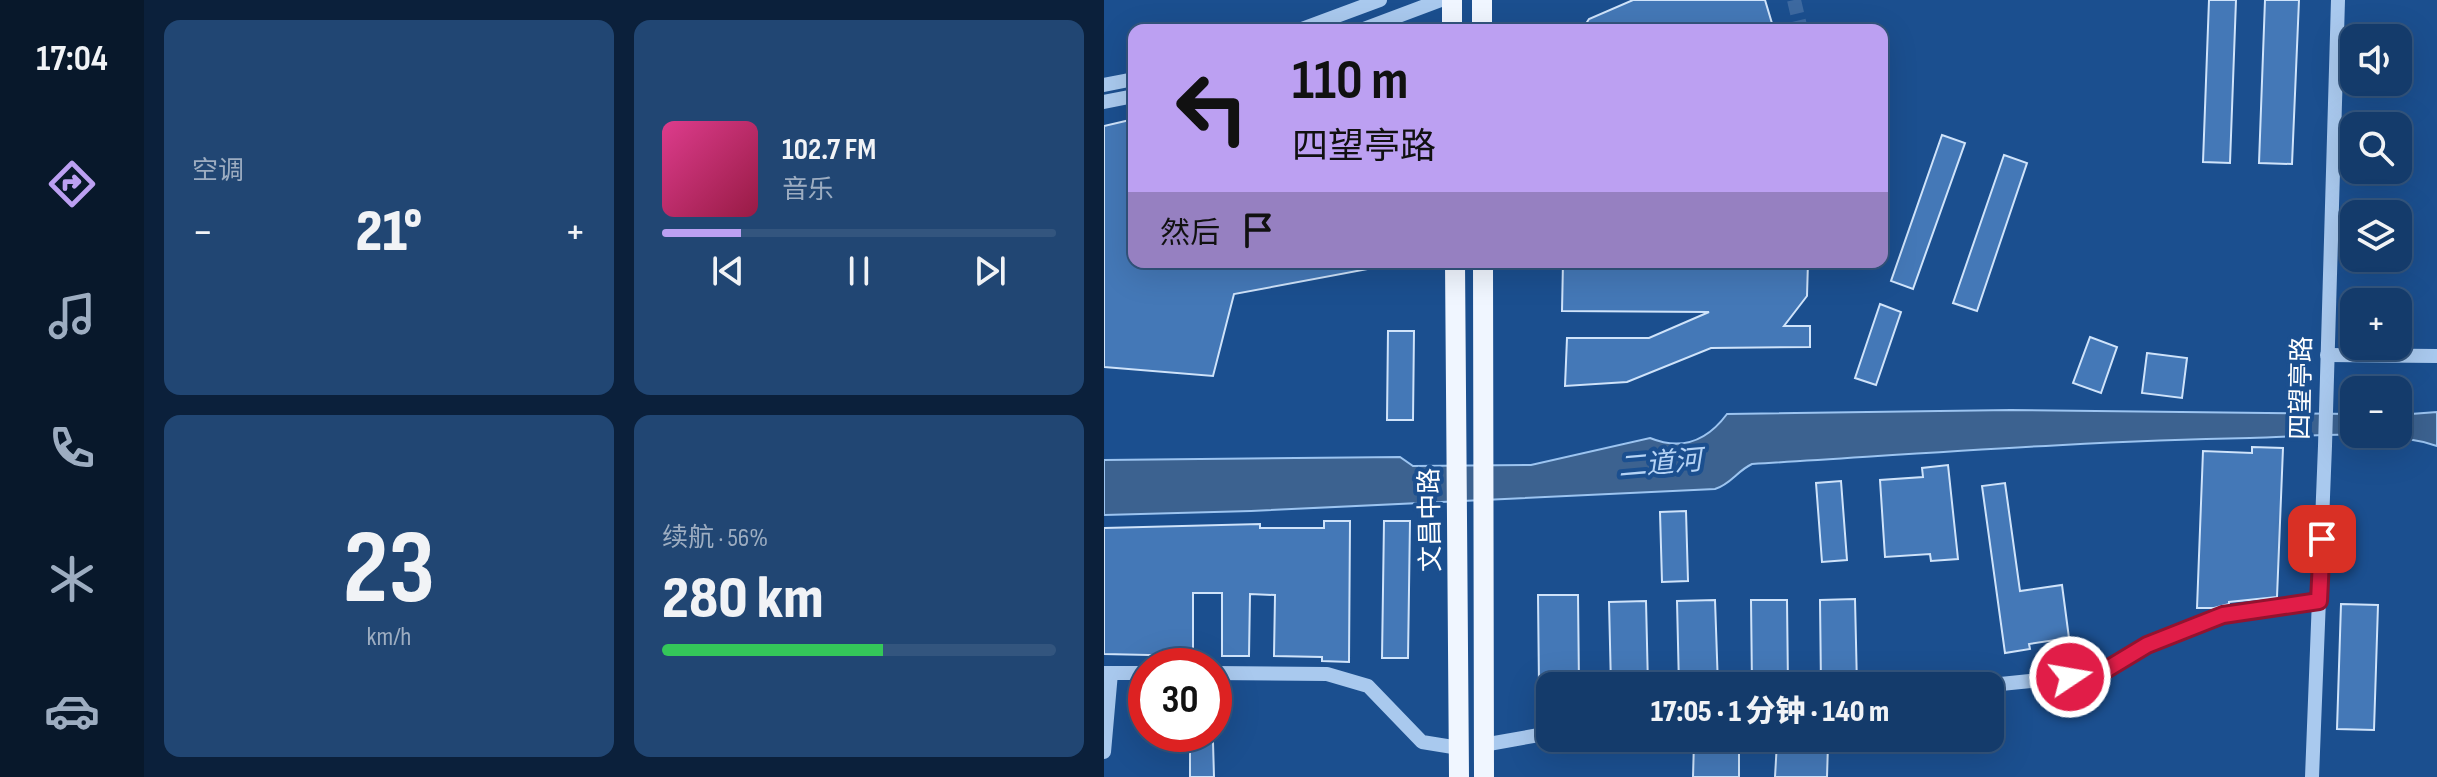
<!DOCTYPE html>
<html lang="zh">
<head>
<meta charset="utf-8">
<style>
	:root { --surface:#143b6b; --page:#214673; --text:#f1f3f6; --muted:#9dadc1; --line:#33557e; --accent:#bca0f2 }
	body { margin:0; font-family:"Sofia Sans Condensed","Noto Sans SC",sans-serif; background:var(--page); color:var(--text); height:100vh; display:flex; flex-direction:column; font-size:30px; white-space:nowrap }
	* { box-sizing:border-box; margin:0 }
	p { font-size:26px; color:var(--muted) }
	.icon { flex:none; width:44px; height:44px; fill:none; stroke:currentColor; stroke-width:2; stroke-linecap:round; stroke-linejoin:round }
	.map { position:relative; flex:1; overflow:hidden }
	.details { display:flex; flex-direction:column; gap:20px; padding:20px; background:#0b203b; width:960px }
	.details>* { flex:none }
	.banner { position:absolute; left:24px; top:24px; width:760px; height:244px; border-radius:16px; box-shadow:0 8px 32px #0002,0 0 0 2px var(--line); background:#bca0f2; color:#111; overflow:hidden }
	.controls { position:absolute; left:1236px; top:24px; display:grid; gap:16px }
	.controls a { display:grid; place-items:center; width:72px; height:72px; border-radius:16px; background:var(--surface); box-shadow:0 8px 32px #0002,0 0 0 2px var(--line); font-size:40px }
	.speed { position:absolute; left:24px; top:648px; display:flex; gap:16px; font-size:40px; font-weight:700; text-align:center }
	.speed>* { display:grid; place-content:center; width:104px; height:104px; border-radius:50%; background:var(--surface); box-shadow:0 8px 32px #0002,0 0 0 2px var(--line); line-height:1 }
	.speed .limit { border:12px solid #d22; background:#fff; color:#111 }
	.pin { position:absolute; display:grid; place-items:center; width:68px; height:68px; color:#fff; margin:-34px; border-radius:16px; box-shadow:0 4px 12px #0006 }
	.me { position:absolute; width:88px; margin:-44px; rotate:78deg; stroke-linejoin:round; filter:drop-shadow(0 0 6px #0008) }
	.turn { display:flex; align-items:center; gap:28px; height:168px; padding:0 32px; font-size:36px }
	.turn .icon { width:104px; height:104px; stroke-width:2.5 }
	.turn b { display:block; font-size:56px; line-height:68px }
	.then { display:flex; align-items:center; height:76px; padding:0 32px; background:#0003; gap:16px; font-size:30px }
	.big { font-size:60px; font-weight:800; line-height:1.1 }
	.details .tile { flex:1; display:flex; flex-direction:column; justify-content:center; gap:12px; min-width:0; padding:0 28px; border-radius:16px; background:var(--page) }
	.details .dial { align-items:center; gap:0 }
	.dial b { font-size:104px; line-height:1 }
	.song { display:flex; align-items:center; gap:24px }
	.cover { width:96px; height:96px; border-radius:12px; background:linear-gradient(135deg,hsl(330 70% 55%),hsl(340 70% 35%)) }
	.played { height:8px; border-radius:4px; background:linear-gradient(90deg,var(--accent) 20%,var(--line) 20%) }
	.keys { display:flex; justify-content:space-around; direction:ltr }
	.heat { display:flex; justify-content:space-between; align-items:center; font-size:44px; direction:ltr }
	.charge { height:12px; border-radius:6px; background:linear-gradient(90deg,#34c759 56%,var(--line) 0) }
	.details .tiles { flex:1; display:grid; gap:20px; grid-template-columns:repeat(2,1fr) }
	.trip { position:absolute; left:432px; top:672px; width:468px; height:80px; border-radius:16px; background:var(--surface); box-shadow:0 8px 32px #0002,0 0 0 2px var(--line); font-weight:800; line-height:80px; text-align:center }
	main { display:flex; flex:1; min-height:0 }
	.tabs { display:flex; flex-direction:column; width:144px; justify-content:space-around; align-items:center; background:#08182b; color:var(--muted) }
	.tabs .icon { width:56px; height:56px }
	.tabs .current { color:var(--accent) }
	.tabs b { font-size:36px; color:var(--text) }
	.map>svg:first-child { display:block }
	.water { fill:#3c6290; stroke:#9cc4f0; stroke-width:2 }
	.building { fill:#4478b7; stroke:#cfe3fa; stroke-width:2 }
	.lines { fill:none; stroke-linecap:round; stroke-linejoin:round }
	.minor-tunnel { stroke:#3d69a0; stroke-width:14; stroke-dasharray:14 7; stroke-linecap:butt }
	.minor { stroke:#a9c9ee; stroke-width:14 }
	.major { stroke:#f0f6ff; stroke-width:20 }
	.route-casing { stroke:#92132f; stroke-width:20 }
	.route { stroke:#e11d48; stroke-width:14 }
	.labels { text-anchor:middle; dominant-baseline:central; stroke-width:8; stroke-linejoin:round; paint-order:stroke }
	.street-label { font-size:26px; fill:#fff; stroke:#1b4f8f }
	.water-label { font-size:28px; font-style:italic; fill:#b5d3f5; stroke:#1b4f8f }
</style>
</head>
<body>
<main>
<nav class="tabs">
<b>17:04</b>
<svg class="icon current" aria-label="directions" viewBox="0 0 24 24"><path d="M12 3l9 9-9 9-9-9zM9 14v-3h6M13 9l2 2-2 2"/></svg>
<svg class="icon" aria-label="music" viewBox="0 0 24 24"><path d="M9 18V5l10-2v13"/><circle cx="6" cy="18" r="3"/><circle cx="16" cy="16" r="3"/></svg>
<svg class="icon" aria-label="phone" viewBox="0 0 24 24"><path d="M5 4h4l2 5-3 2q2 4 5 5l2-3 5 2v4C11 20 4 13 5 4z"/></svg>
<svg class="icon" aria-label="climate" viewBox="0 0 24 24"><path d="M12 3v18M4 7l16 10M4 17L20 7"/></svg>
<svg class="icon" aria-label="car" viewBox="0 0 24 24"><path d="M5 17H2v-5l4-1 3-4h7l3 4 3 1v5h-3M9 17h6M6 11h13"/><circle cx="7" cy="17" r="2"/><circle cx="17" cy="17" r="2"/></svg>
</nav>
<section class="details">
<div class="tiles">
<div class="tile"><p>空调</p>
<div class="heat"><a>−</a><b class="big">21°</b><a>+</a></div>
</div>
<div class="tile">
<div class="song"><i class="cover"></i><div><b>102.7 FM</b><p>音乐</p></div></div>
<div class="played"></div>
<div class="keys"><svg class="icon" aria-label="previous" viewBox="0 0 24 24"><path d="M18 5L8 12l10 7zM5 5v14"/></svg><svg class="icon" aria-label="pause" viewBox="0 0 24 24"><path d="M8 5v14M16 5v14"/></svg><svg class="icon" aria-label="next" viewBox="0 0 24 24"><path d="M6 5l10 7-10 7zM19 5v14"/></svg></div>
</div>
<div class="tile dial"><b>23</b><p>km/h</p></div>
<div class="tile"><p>续航 · 56%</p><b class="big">280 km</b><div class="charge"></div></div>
</div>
</section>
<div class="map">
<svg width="1333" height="777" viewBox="0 0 1333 777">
	<rect width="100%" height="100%" fill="#1b4f8f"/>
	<path class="water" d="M907 410 1250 414V434H1294V415L1333 412V446C1275 427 1206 437 1146 438 980 441 814 454 648 464 633 471 627 484 611 489L147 511 0 515V460L296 457 309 466 427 465 546 438C578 451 603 441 623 414Z"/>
	<g class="building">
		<path d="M529 0H661L670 30H478L485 19Z"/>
		<path d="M1105 0H1132L1126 163 1099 162Z"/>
		<path d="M1161 0H1195L1188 164 1155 163Z"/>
		<path d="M30 119V262H264V269L130 294 109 376 0 367V126Z"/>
		<path d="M838 135 861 143 809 289 787 281Z"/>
		<path d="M900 155 923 163 873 311 849 303Z"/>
		<path d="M459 262H704L703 296 680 326H706V347L607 348 523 382 461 386 463 338H545L605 312 458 311Z"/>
		<path d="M776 304 797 312 772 385 751 378Z"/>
		<path d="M284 331H310L309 420H283Z"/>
		<path d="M986 337 1013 347 997 393 969 383Z"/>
		<path d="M1043 353 1083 358 1078 398 1038 393Z"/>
		<path d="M1148 447 1179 448 1173 597 1125 602V604L1110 608H1093L1099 451 1148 453Z"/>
		<path d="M844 465 854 559 827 561 826 554 781 557 776 480 819 477 818 468Z"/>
		<path d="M737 481 743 560 718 562 712 483Z"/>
		<path d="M901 483 916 591 958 585 965 638 925 644 926 649 901 653 878 486Z"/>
		<path d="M582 511 584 581 558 582 556 512Z"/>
		<path d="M220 521H246L245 662 218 661V657L170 656 171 595 146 594 145 656H118V593H89V656L0 654V528L156 524V528H220Z"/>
		<path d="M280 521H306L304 658H278Z"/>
		<path d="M434 595H474L475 686H435Z"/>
		<path d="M751 599 753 686H717L716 600Z"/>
		<path d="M611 600 614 686H575L573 601Z"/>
		<path d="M647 600H683L684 686H648Z"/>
		<path d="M542 601 544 686H507L505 602Z"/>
		<path d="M1237 604 1274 605 1270 730 1233 729Z"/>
		<path d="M590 741 635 742V777H589Z"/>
		<path d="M109 742 110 777H86V743Z"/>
		<path d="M673 742 724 744 723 777H671Z"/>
	</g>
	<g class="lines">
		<path class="minor-tunnel" d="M690 0 697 30"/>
		<g class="minor">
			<path d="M195 30 276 0"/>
			<path d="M257 30 337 0"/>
			<path d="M0 85 30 79"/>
			<path d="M0 102 30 96"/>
			<path d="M1223 355 1333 356"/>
			<path d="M0 673H42"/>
			<path d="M110 673 223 674 264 686 318 742 355 748"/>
			<path d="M877 686 995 674 1043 645 1119 615 1215 601"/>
			<path d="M379 745 446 733"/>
			<path d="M0 752 7 673"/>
			<path d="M1208 777 1221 446 1234 0"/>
		</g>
		<g class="major">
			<path d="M348 0V30"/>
			<path d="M378 0V30"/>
			<path d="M351 262 355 777"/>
			<path d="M379 262 380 777"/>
		</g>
	</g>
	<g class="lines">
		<defs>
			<path id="route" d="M966 677 995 674 1043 645 1119 615 1215 601 1218 539"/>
		</defs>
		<use href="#route" class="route-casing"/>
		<use href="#route" class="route"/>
	</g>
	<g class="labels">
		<g class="street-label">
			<text transform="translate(1198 388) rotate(-89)">四望亭路</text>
			<text transform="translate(327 520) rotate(-91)">文昌中路</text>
		</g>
		<g class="water-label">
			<text transform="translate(556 464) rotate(-5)">二道河</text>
		</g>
	</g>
</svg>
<div class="controls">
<a><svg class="icon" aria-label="sound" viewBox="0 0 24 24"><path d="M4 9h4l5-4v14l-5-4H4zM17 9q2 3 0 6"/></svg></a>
<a><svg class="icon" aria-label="search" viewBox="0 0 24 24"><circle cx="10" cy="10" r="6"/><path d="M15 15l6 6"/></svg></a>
<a><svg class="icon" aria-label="layers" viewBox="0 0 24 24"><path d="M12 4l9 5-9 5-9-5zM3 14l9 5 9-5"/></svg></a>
<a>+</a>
<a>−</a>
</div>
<div class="speed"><div class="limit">30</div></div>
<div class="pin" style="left:1218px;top:539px;background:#d93025"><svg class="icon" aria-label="arrive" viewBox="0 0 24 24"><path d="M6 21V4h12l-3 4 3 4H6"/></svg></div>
<svg class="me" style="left:966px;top:677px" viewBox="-20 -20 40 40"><circle r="17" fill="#e11d48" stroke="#fff" stroke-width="3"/><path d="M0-11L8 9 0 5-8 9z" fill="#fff"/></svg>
<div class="trip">17:05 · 1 分钟 · 140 m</div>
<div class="banner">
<div class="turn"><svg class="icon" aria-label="left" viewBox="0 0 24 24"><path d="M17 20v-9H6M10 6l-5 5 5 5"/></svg><div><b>110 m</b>四望亭路</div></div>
<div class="then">然后<svg class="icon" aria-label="arrive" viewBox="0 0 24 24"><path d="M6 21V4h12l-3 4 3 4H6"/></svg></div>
</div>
</div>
</main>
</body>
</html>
